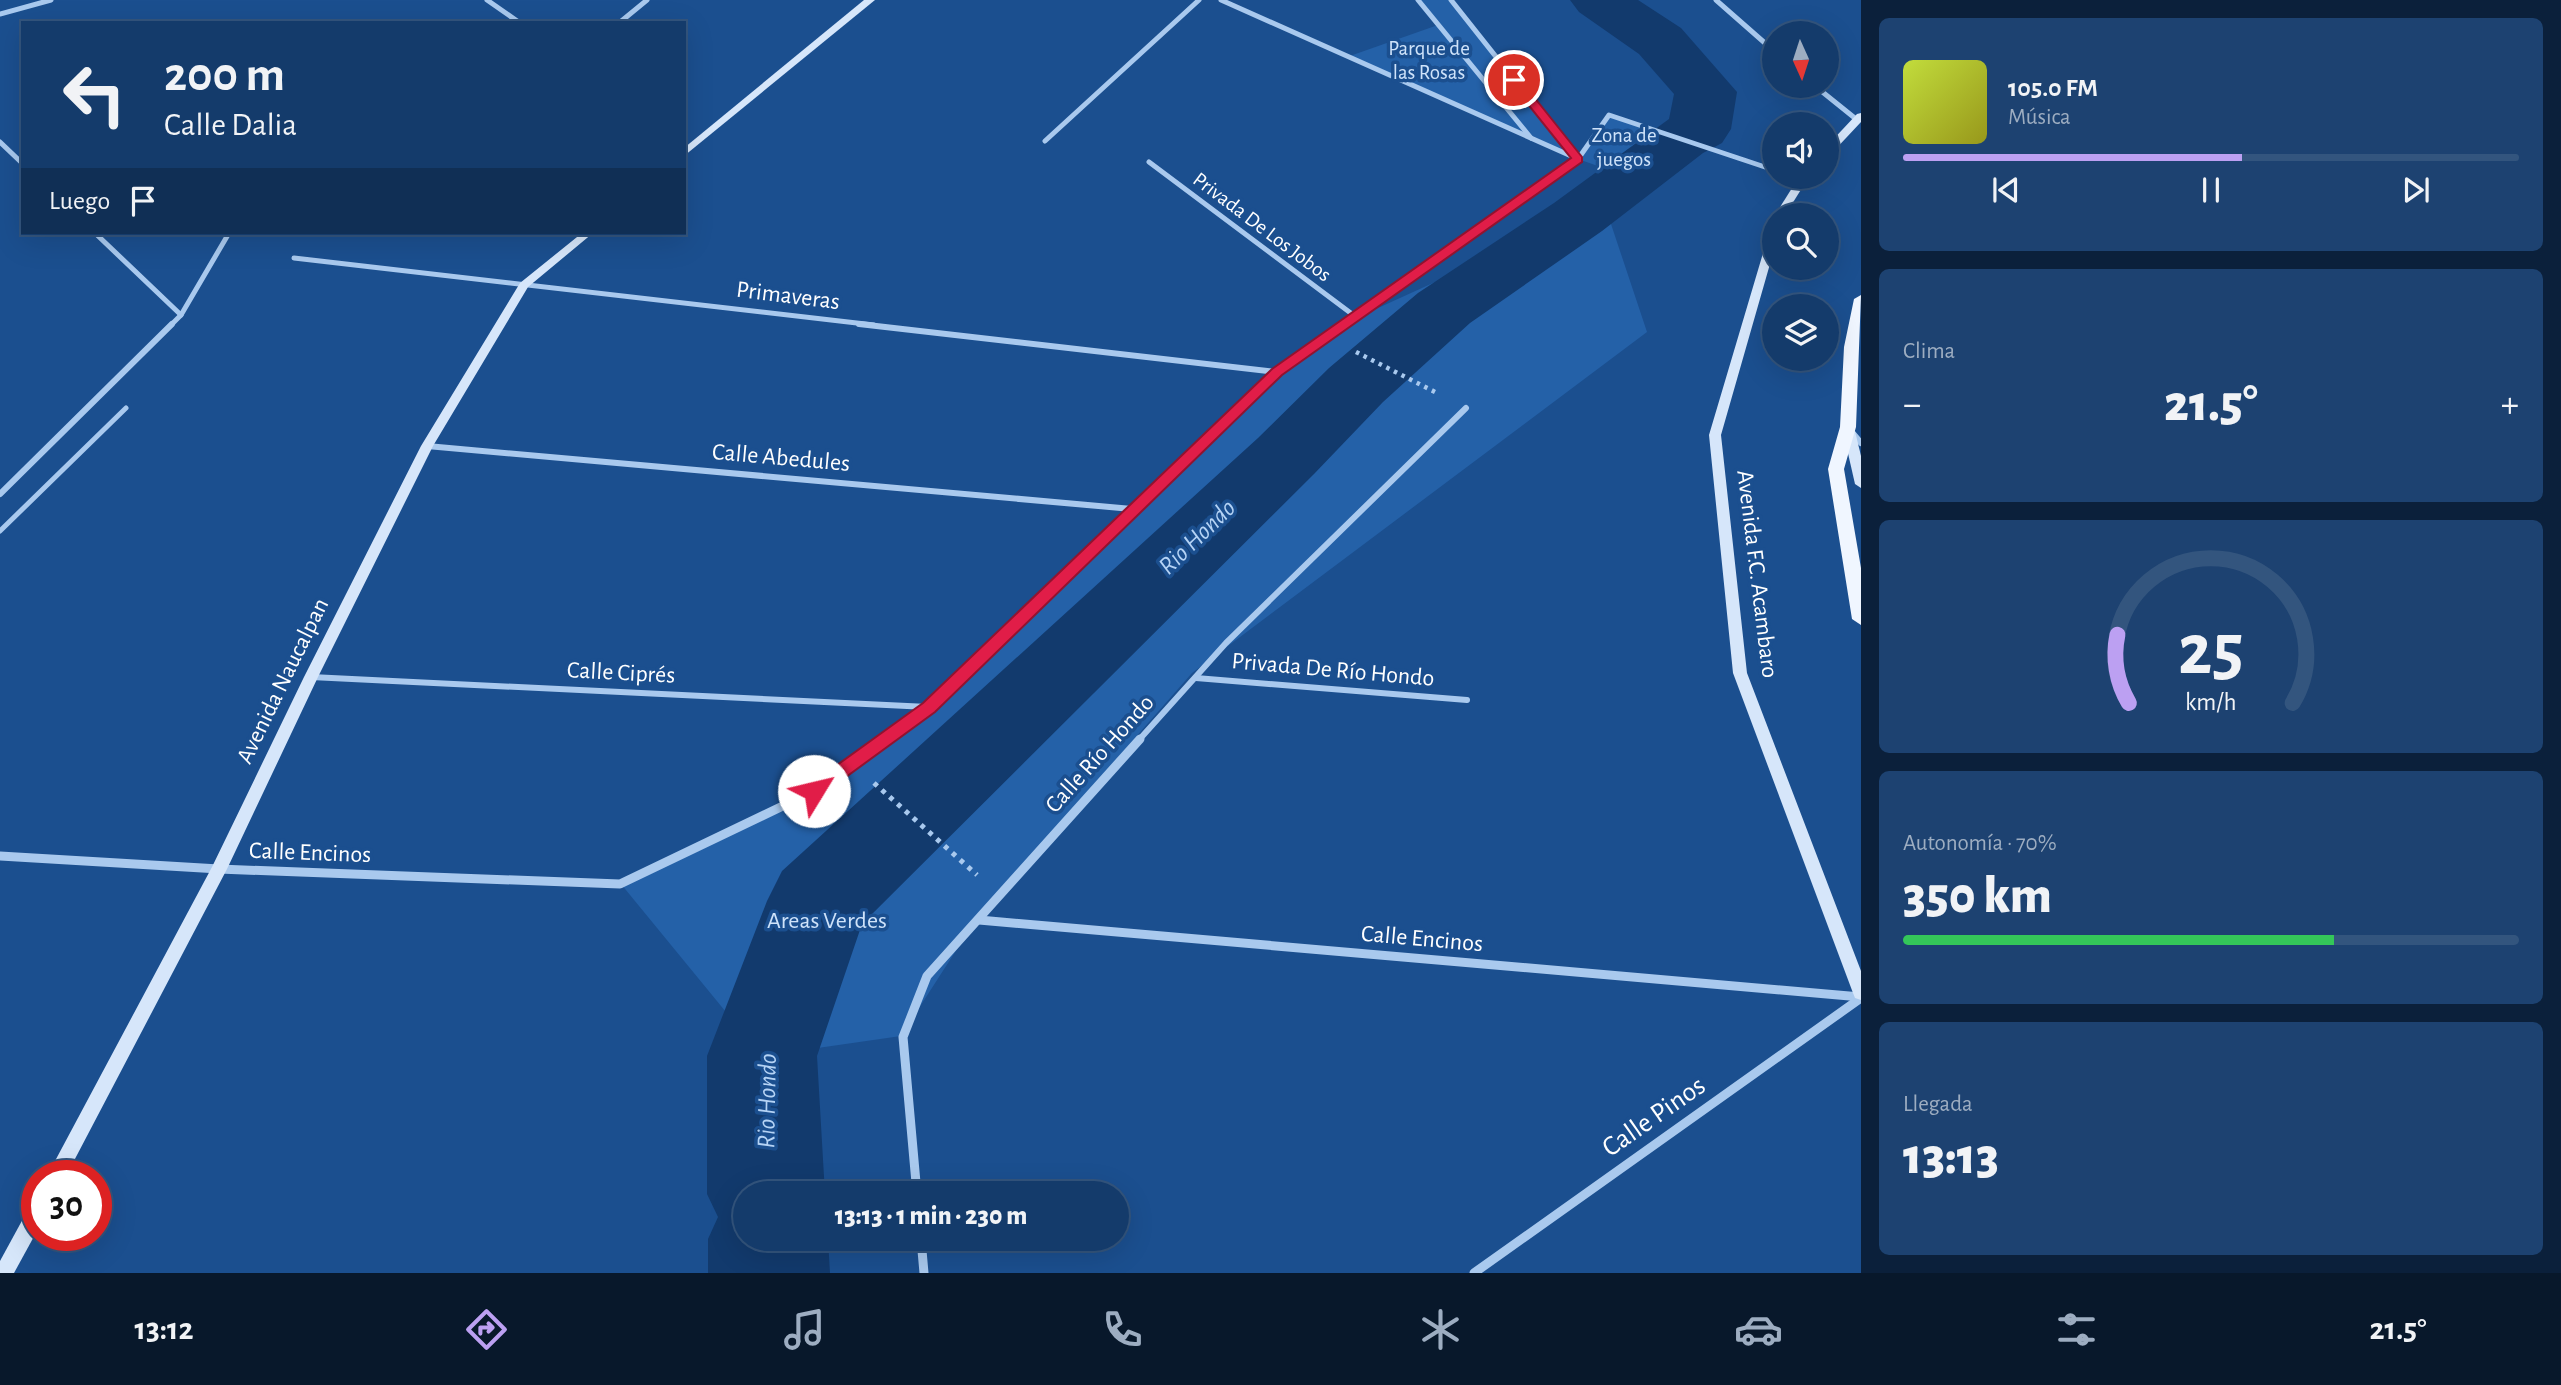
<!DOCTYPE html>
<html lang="es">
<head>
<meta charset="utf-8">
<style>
	:root { --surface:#143b6b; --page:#1d4271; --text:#f1f3f6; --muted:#9dadc1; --line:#33557e; --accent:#bca0f2 }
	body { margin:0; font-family:"Alegreya Sans",sans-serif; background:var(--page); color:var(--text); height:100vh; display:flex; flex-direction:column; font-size:26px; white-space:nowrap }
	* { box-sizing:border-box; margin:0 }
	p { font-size:23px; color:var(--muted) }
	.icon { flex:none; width:38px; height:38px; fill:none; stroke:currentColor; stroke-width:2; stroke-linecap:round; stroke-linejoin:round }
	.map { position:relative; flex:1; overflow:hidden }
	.panel { display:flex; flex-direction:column; gap:18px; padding:18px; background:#0b203b; width:700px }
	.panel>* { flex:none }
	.guide { position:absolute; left:21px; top:21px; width:665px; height:214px; border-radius:0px; box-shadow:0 7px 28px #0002,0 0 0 2px var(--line); background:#143b6b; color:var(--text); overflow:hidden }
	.needle { width:46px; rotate:177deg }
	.buttons { position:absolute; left:1762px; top:21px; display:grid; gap:14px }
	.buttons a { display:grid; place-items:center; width:77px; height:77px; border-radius:50%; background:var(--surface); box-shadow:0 7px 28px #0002,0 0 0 2px var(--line); font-size:35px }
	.speed { position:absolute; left:21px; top:1160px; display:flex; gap:14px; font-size:35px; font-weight:700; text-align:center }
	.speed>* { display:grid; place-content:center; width:91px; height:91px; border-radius:50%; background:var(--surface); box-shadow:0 7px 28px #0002,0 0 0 2px var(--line); line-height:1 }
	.speed .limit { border:10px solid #d22; background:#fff; color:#111 }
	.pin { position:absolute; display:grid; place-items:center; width:60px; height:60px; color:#fff; margin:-30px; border:4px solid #fff; border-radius:50%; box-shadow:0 2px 7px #0007 }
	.me { position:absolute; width:77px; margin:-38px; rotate:54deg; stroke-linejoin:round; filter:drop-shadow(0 0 5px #0008) }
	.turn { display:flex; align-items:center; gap:24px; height:147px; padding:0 28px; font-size:32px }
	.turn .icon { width:91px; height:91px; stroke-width:2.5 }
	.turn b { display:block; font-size:49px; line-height:60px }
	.then { display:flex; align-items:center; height:66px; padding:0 28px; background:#0003; gap:14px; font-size:26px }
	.big { font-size:52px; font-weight:800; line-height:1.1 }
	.panel .tile { flex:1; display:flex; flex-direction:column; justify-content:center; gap:10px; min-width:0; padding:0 24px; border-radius:10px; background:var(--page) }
	.panel .dial { align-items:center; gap:0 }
	.dial svg { height:182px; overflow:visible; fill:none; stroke:var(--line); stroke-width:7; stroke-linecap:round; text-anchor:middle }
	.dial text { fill:var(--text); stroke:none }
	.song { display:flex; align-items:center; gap:21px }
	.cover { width:84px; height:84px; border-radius:10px; background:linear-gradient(135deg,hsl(70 70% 55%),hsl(60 70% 35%)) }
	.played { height:7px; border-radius:4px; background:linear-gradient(90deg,var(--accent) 55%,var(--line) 55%) }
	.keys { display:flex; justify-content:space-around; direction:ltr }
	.heat { display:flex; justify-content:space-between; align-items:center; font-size:38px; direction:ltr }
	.charge { height:10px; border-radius:5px; background:linear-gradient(90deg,#34c759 70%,var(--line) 0) }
	.trip { position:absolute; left:733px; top:1181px; width:396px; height:70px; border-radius:35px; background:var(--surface); box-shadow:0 7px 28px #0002,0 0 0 2px var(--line); font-weight:800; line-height:70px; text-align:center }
	.dock { display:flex; height:112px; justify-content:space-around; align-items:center; background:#08182b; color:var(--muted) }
	.dock .icon { width:49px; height:49px }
	.dock .active { color:var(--accent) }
	.dock b { font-size:32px; color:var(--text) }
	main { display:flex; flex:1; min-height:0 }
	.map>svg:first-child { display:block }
	.green { fill:#2461a8 }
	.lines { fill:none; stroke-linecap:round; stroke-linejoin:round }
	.river { fill:#123a6d; fill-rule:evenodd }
	.path-far1 { stroke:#a9c9ee; stroke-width:4.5; stroke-dasharray:3.5 5; stroke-linecap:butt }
	.path { stroke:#a9c9ee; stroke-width:5; stroke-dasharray:4.5 6; stroke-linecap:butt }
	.lane { stroke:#a9c9ee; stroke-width:5 }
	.street-far2 { stroke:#a9c9ee; stroke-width:5 }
	.street-far1 { stroke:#a9c9ee; stroke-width:6 }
	.street { stroke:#a9c9ee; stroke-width:9 }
	.secondary { fill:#d6e6fa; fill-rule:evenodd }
	.primary { fill:#f0f6ff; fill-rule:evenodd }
	.route { fill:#e11d48; stroke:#92132f; stroke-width:2 }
	.labels { text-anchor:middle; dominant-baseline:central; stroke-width:7; stroke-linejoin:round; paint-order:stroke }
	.far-park-label { font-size:21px; fill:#cfe3fa; stroke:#1b4f8f }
	.far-street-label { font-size:21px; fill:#fff; stroke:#1b4f8f }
	.street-label { font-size:24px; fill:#fff; stroke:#1b4f8f }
	.park-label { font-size:24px; fill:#cfe3fa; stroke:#1b4f8f }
	.water-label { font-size:26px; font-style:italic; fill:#b5d3f5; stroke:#1b4f8f }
	.near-street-label { font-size:28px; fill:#fff; stroke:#1b4f8f }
</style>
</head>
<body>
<main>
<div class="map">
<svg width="1861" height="1273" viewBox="0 0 1861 1273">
	<rect width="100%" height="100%" fill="#1b4f8f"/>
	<g class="green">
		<path d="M1418 0H1450L1577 159 1609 115 1680 139 1629 177 1578 159 1347 57 1438 25Z"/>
		<path d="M1602 197 1647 332 1192 673 977 918 901 1036 762 1056 621 884 814 791 930 708 1278 372 1356 318 1578 217Z"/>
	</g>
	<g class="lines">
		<path class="river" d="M1570 0H1638L1681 28 1737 92 1731 129 1722 143 1703 153 1602 231 1470 323 1383 402 1314 474 862 924 817 1056 825 1194H746V1239H828L830 1273H708V1239L718 1217 707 1194V1056L767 901 782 871 1258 438 1329 368 1418 293 1554 203 1669 119 1674 94 1639 54 1579 12Z"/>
		<path class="path-far1" d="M1356 352 1439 394"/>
		<path class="path" d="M874 783 977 875"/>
		<path class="lane" d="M0 531 126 408"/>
		<g class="street-far2">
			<path d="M487 0 520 23"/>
			<path d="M1221 0 1578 159"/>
			<path d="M1418 0 1531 138"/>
			<path d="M1451 0 1577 159"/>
			<path d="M1716 0 1774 51"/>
			<path d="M0 14 51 0"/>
			<path d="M619 23 647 0"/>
			<path d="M1815 86 1856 119"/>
			<path d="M1045 141 1199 0"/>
			<path d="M0 142 23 164"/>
			<path d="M1149 162 1356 317"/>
			<path d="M95 233 181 315"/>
			<path d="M294 258 874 325"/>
			<path d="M171 325 181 315 229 233"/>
			<path d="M1343 325 1578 159 1609 115 1774 170"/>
		</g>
		<g class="street-far1">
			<path d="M859 324 1277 372"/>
			<path d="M1850 430 1861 443"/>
			<path d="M427 446 1132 509"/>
			<path d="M0 494 172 324"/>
			<path d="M311 677 928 707"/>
			<path d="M1196 678 1467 700"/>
			<path d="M882 741 929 707 1277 372 1345 324"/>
			<path d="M1138 741 1226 643 1466 408"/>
		</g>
		<g class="street">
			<path d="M0 856 219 869 620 884 814 791 885 739"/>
			<path d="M979 920 1861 997"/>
			<path d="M917 1194 903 1037 927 976 1140 739"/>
			<path d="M921 1239 924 1273"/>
			<path d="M1474 1273 1861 998"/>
		</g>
		<g class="secondary">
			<path d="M864 0H875L684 156V148Z"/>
			<path d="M1861 113V122L1831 154 1827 155V146L1857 114Z"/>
			<path d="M1799 177H1809L1785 215H1775Z"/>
			<path d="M1774 230V250L1721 435 1747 673 1861 971V1000L1855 998 1853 993 1733 673 1709 435 1769 233Z"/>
			<path d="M582 233H593L528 287 433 446 318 677 227 869 66 1176H47L212 867 304 677 421 446 520 283Z"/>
			<path d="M1848 423 1854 427 1861 456V488L1855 484 1842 427Z"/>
			<path d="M37 1203V1231L14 1273H0V1261L30 1206Z"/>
		</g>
		<path class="primary" d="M1861 295 1856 427 1844 469 1861 568V625L1852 619 1828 469 1840 427 1844 347 1854 299Z"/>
	</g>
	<path class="route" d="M1510 77H1518L1582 157V162L1282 375 935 712 820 796H808L805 791 808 786 923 703 1272 369 1571 158 1510 82Z"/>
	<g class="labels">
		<g class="far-park-label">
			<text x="1429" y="48">Parque de<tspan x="1429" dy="24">las Rosas</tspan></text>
			<text x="1624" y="135">Zona de<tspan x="1624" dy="24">juegos</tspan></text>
		</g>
		<g class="far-street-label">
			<text transform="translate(1262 227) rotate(37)">Privada De Los Jobos</text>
		</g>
		<g class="street-label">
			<text transform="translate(788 296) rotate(7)">Primaveras</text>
			<text transform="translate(781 458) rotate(5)">Calle Abedules</text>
			<text transform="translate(1757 574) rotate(83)">Avenida F.C. Acambaro</text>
			<text transform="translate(1333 670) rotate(5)">Privada De Río Hondo</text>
			<text transform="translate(621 673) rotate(3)">Calle Ciprés</text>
			<text transform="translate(283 681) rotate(-64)">Avenida Naucalpan</text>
			<text transform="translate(1100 754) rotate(-48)">Calle Río Hondo</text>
			<text transform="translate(310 853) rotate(2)">Calle Encinos</text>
			<text transform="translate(1422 939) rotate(5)">Calle Encinos</text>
		</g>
		<g class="park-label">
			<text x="827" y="921">Areas Verdes</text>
		</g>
		<g class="water-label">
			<text transform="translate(1197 537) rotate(-44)">Rio Hondo</text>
			<text transform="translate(767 1101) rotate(-89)">Rio Hondo</text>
		</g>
		<g class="near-street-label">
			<text transform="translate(1654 1117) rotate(-35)">Calle Pinos</text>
		</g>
	</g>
</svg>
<div class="buttons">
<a><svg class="needle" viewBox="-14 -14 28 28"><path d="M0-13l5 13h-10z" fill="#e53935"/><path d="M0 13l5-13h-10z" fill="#9dadc1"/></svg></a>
<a><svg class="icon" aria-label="sound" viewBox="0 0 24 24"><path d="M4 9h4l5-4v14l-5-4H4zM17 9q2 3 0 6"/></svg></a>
<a><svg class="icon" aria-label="search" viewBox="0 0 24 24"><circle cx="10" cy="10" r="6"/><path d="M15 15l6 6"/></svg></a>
<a><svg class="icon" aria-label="layers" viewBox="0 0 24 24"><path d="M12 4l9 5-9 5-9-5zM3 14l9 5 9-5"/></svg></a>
</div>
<div class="speed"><div class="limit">30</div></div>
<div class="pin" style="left:1514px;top:80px;background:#d93025"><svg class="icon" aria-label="arrive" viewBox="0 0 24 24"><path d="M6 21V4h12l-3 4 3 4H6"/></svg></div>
<svg class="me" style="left:814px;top:791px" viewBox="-20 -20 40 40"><circle r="19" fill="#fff"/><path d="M0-13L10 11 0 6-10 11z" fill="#e11d48"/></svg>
<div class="trip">13:13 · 1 min · 230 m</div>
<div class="guide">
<div class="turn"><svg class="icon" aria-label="left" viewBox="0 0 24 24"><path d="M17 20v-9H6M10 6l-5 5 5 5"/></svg><div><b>200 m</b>Calle Dalia</div></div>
<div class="then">Luego<svg class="icon" aria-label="arrive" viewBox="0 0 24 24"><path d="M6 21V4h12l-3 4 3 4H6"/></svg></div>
</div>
</div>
<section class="panel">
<div class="tile">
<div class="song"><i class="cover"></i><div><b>105.0 FM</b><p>Música</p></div></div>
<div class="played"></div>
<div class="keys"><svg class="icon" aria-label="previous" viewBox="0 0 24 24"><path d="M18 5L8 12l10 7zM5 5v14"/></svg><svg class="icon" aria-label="pause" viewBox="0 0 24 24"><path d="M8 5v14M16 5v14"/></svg><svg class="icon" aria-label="next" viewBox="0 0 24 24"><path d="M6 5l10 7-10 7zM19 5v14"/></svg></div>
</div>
<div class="tile"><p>Clima</p>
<div class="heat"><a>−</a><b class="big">21.5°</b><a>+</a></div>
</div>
<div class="tile dial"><svg viewBox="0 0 100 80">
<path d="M14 69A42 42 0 1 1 86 69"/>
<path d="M14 69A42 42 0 0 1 9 39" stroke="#bca0f2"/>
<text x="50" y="56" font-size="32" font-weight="700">25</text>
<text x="50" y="72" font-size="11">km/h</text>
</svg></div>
<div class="tile"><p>Autonomía · 70%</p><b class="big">350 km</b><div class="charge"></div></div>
<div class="tile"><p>Llegada</p><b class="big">13:13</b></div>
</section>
</main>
<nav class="dock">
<b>13:12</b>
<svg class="icon active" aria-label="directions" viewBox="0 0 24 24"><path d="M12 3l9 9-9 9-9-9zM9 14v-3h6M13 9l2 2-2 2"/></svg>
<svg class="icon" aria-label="music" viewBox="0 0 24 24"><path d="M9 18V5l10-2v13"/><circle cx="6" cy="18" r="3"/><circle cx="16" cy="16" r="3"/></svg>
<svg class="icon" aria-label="phone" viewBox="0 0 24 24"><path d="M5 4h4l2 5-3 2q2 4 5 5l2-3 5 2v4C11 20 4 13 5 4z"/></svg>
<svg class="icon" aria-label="climate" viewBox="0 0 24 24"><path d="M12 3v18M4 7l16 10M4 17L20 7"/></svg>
<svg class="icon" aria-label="car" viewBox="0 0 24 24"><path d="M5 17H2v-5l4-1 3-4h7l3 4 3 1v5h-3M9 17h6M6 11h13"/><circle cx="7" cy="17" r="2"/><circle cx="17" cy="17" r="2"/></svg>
<svg class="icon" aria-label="filters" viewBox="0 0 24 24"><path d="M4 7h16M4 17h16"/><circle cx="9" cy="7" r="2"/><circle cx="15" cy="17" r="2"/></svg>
<b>21.5°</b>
</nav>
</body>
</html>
